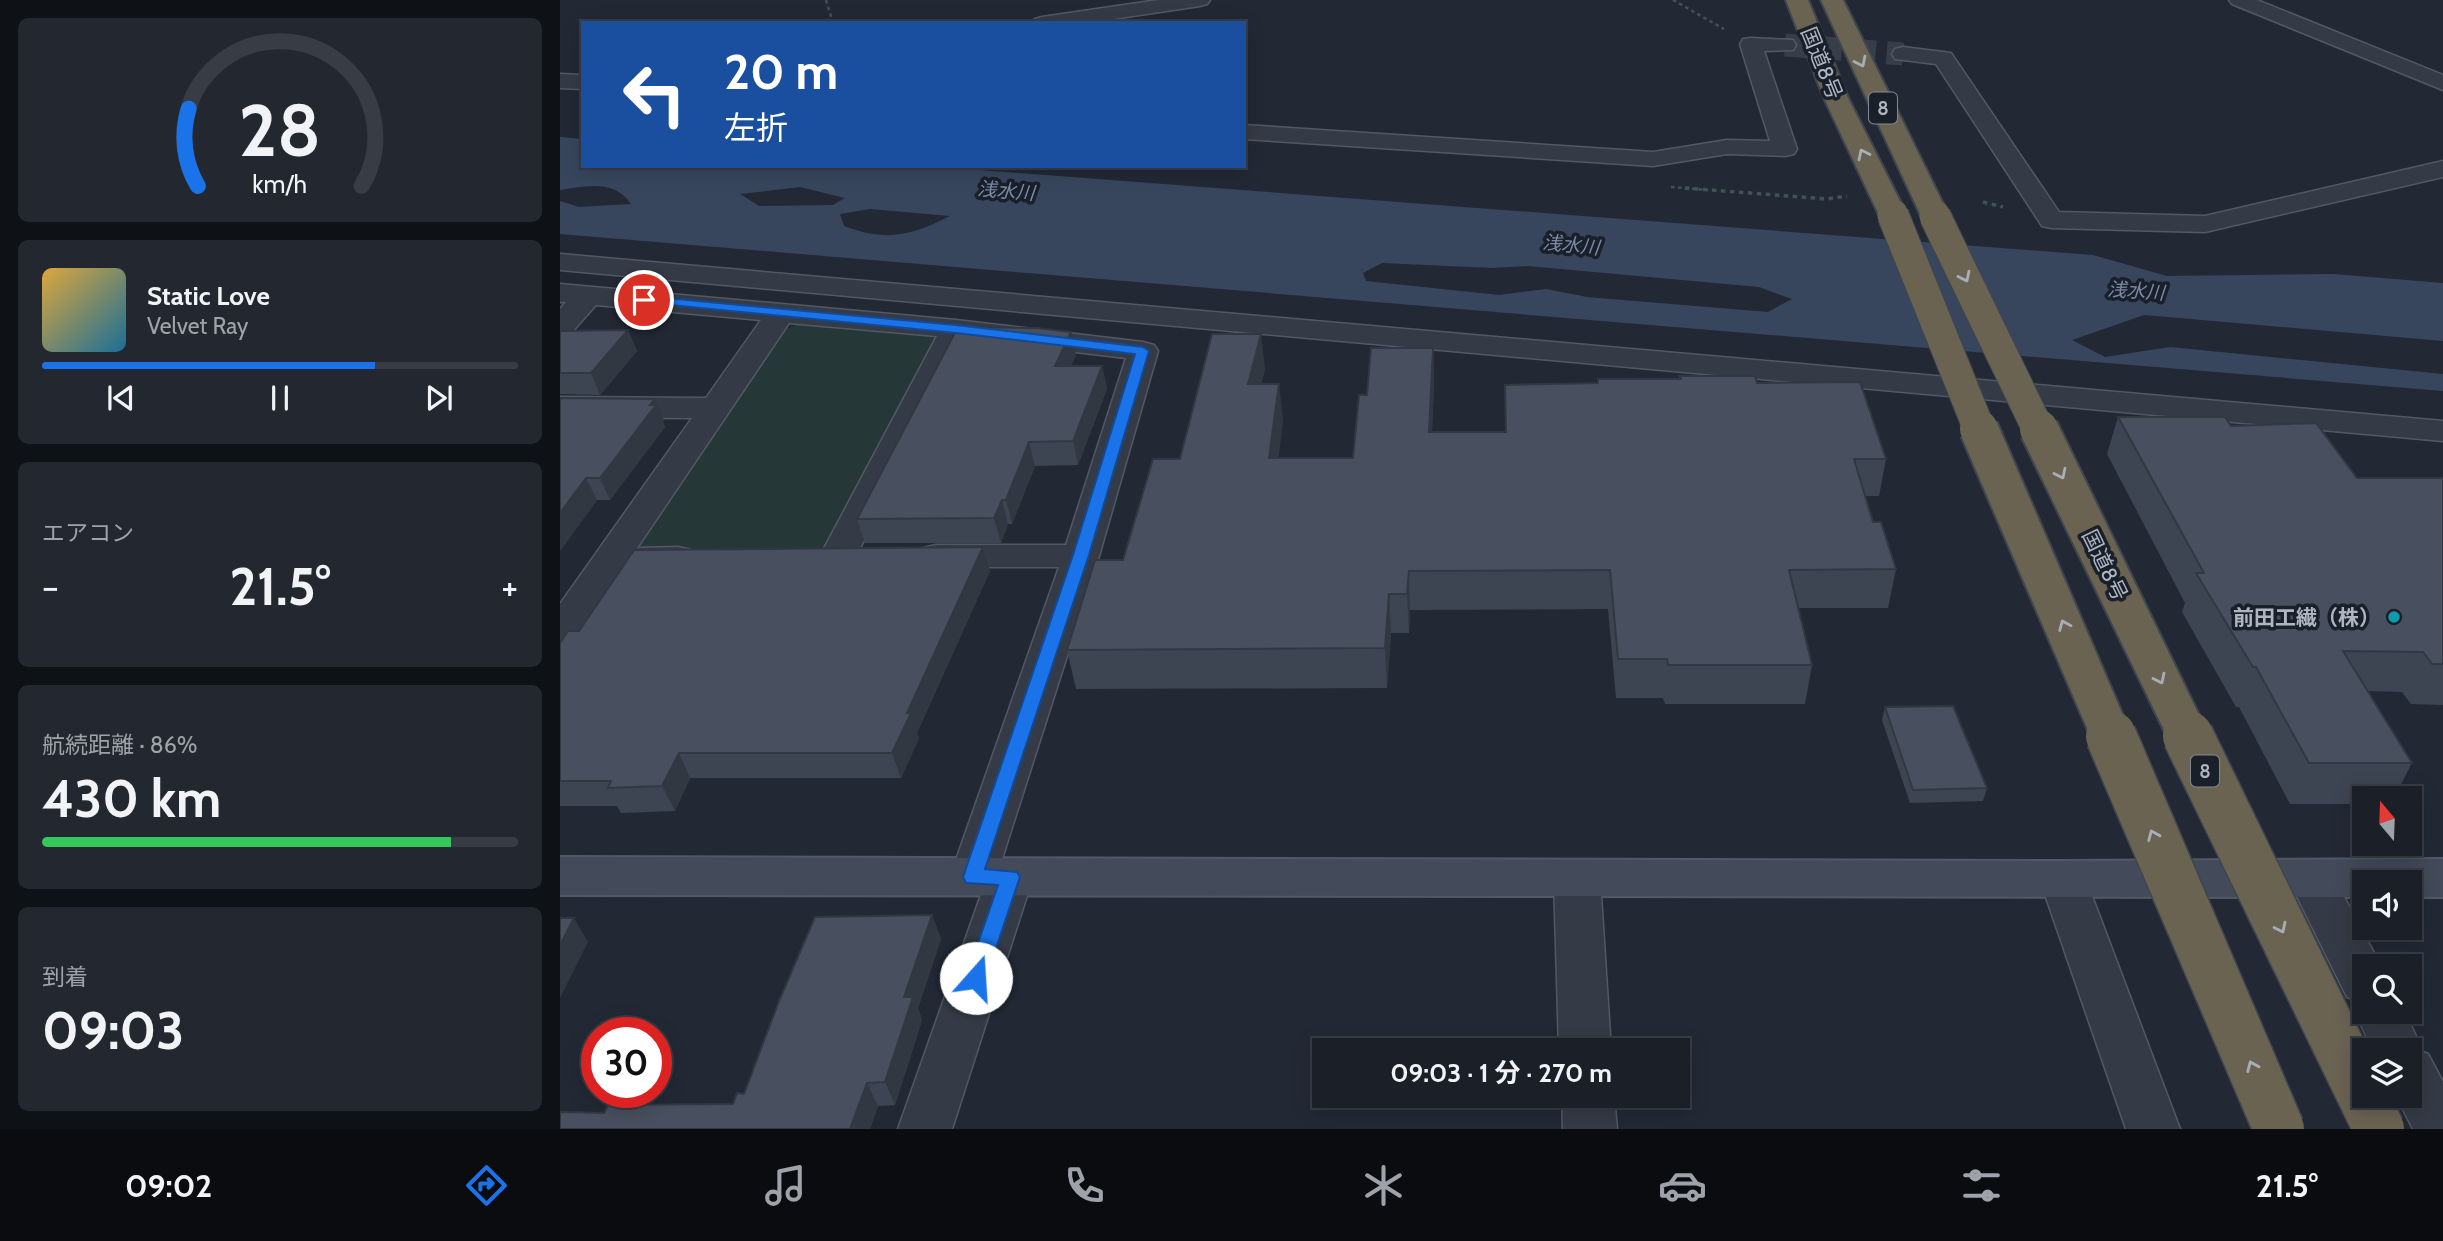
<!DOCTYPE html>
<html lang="ja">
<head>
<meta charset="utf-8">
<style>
	:root { --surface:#1a1f28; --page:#232730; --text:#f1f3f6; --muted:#9fa2a8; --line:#383d45; --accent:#1a73e8 }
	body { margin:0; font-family:Cabin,"Noto Sans JP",sans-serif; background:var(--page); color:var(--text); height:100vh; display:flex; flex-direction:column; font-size:26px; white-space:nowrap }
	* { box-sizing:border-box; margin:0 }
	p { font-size:23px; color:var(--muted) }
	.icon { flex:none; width:38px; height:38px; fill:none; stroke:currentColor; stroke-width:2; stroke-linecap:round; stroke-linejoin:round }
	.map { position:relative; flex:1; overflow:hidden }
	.drawer { display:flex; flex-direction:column; gap:18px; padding:18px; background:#0e1116; width:560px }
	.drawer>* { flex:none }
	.top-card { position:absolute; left:21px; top:21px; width:665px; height:147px; border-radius:0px; box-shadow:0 4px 18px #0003,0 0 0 2px var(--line); background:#1a4fa0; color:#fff; overflow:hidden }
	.needle { width:46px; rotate:341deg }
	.controls { position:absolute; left:1792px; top:786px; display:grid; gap:14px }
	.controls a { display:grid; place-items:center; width:70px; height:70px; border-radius:0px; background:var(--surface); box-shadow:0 4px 18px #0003,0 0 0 2px var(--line); font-size:35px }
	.speed { position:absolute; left:21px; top:1017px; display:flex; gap:14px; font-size:35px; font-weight:700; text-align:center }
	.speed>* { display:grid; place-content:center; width:91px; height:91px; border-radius:50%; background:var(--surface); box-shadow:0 4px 18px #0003,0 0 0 2px var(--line); line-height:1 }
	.speed .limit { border:10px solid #d22; background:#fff; color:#111 }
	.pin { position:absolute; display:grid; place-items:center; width:60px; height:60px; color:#fff; margin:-30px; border:4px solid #fff; border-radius:50%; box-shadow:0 2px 7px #0007 }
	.me { position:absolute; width:77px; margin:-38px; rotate:19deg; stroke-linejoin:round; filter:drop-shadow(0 0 5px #0008) }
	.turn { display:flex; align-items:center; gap:24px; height:147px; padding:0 28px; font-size:32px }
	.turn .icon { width:91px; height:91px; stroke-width:2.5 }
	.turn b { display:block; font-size:49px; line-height:60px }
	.big { font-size:52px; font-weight:700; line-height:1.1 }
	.drawer .card { flex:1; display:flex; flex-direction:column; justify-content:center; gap:10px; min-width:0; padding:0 24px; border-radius:10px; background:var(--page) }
	.drawer .dial { align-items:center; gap:0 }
	.dial svg { height:182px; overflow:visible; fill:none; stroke:var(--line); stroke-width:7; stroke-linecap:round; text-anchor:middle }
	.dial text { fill:var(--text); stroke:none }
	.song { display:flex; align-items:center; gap:21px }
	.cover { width:84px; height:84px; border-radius:10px; background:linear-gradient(135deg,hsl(40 70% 55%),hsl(200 70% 35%)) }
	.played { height:7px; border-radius:4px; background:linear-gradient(90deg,var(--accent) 70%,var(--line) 70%) }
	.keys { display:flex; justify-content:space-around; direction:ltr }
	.heat { display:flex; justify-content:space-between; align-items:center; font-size:38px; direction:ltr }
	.charge { height:10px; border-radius:5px; background:linear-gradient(90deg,#34c759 86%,var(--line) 0) }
	.trip { position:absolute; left:752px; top:1038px; width:378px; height:70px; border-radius:0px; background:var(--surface); box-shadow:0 4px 18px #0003,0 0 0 2px var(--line); font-weight:700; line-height:70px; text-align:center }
	.dock { display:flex; height:112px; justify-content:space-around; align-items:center; background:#0a0c10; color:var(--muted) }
	.dock .icon { width:49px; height:49px }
	.dock .current { color:var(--accent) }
	.dock b { font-size:32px; color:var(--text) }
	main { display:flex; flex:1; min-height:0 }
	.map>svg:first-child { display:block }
	.green { fill:#263738 }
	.water { fill:#38465d; fill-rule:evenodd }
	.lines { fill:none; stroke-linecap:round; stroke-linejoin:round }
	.street-tunnel { stroke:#373e4a; stroke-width:23; stroke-dasharray:23 11; stroke-linecap:butt }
	.street-casing { stroke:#525964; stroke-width:3 }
	.secondary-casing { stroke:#525964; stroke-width:4 }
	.highway-casing { stroke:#3f4650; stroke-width:4 }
	.path-far1 { stroke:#435256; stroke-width:2.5; stroke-dasharray:3.5 3.5; stroke-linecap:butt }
	.path { stroke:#435256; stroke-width:3.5; stroke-dasharray:4.5 4.5; stroke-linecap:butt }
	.street { fill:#353b46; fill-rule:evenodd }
	.secondary { fill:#434a59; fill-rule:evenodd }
	.highway { fill:#6b6352; fill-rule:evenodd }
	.highway-bridge-far2-casing { stroke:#3f4650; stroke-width:33; stroke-linecap:butt }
	.highway-bridge-far1-casing { stroke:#3f4650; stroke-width:42; stroke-linecap:butt }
	.highway-bridge-casing { stroke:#3f4650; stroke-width:53; stroke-linecap:butt }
	.highway-bridge-far2 { stroke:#6b6352; stroke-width:31 }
	.highway-bridge-far1 { stroke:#6b6352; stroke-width:38 }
	.highway-bridge { stroke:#6b6352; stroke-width:50 }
	.wall { fill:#3e4552 }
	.shaded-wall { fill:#323842 }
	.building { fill:#48505f; stroke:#323842; stroke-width:2 }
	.oneway { stroke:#a8aeb8 }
	.route { fill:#1a73e8; stroke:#114b97; stroke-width:2 }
	.culture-dot { fill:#0f9aa8; stroke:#1a202a; stroke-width:2.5 }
	.labels { text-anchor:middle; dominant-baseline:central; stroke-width:7; stroke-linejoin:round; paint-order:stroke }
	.shield { fill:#1a202a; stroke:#828995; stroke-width:2 }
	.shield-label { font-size:19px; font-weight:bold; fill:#afb6c3 }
	.far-water-label { font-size:19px; font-style:italic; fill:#7a8ba9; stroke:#1a202a }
	.street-label { font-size:21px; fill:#afb6c3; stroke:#1a202a }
	.poi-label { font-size:21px; font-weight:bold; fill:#afb6c3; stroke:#1a202a; text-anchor:end }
</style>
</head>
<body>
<main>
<section class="drawer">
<div class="card dial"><svg viewBox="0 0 100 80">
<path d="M14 69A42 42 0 1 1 86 69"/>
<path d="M14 69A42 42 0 0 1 10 35" stroke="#1a73e8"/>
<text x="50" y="56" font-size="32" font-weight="700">28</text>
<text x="50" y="72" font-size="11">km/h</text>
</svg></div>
<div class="card">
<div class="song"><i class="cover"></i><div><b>Static Love</b><p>Velvet Ray</p></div></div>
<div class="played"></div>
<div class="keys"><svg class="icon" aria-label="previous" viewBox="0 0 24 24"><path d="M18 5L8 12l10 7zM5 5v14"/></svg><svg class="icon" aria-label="pause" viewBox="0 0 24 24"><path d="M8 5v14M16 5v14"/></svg><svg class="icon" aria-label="next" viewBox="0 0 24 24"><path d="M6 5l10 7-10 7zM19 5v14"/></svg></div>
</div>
<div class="card"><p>エアコン</p>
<div class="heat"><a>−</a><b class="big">21.5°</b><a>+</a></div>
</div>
<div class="card"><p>航続距離 · 86%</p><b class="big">430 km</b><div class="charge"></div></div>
<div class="card"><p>到着</p><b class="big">09:03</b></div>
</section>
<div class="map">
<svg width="1883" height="1129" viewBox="0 0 1883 1129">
	<rect width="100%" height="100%" fill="#222935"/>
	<path class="green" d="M239 324 381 337 269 550 66 552 217 332Z"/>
	<path class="water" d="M0 137 23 139V166H368L1533 255 1607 276 1774 274 1883 283V341L1584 315 1512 340 1545 357 1610 347 1883 374V391L0 234V201L19 207 71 204C55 179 25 186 0 190ZM240 187 285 198 273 205 199 206 180 194ZM310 209 390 216C350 236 327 242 284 226L280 214ZM822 263 933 268 968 266 1199 287 1232 299 1208 312 1027 297 986 289 939 295 806 281 803 273Z"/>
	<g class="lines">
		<path class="street-tunnel" d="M1225 45 1343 54"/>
		<defs>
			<g id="street">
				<path d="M598 0H650L647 4 640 6 526 23H472L475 19 482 17Z"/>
				<path d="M1669 0H1697L1883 75V90L1672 4Z"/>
				<path d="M1191 38 1233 40 1236 45 1233 50 1204 51 1237 149 1234 154 1225 156 1167 154 1093 166 684 139V125L1093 152 1167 140 1210 141 1180 44 1183 39Z"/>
				<path d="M1343 47 1391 53 1499 212 1645 216 1883 161V177L1645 232 1491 228 1482 226 1376 64 1335 59 1332 54 1335 49Z"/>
				<path d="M0 74 23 75V89L0 88Z"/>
				<path d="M0 254 1883 421V441L0 270Z"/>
				<path d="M0 284 396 320 583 342 594 345 598 351 539 556 441 862 450 859 466 864 473 877 392 1129H338L422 892 413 895 397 890 390 877 499 567H376L363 564 358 556 363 548 376 545H506L566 358 406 339 296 556 291 564 278 567 265 564 260 556 377 336 229 323 77 548 118 547 131 550 136 558 131 566 118 569 61 571 14 641 0 645V604L132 418 0 417V397L146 398 201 320 36 305 11 333 0 336V309L6 302H0Z"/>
				<path d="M1751 860 1767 865 1821 966H1804V1012H1845L1863 1052 1868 1054 1883 1082V1129H1853L1836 1096H1850V1050H1813L1795 1012 1800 1001 1787 997 1728 878 1735 865Z"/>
				<path d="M1017 861 1033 866 1040 879 1051 1050H999L994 879 1001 866Z"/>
				<path d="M1503 862 1519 867 1526 880 1620 1129H1566L1480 880 1487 867Z"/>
				<path d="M1002 1096H1054L1057 1129H1003Z"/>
			</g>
			<path id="secondary" d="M0 857 1503 861 1883 859V897H1850V882H1804V897L0 895Z"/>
			<g id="highway">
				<path d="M1226 0H1248L1288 98 1347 215 1343 221 1333 223 1323 221 1319 215 1264 98Z"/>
				<path d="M1261 0H1283L1389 216 1385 222 1375 224 1365 222 1361 216Z"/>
			</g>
		</defs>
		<use href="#street" class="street-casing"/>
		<use href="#secondary" class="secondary-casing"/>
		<use href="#highway" class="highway-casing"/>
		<g class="path-far1">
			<path d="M266 0 273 23"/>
			<path d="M1113 0 1164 29"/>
			<path d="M1111 187 1148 190"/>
		</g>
		<g class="path">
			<path d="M1125 188 1267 199 1287 196"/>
			<path d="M1423 202 1443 207"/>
		</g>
		<use href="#street" class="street"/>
		<use href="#secondary" class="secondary"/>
		<use href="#highway" class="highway"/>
		<defs>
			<g id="highway-bridge-far2">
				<path d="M1333 215 1420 431"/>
				<path d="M1375 216 1479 431"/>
			</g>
			<g id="highway-bridge-far1">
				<path d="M1419 429 1552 738"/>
				<path d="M1479 429 1629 738"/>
			</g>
			<g id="highway-bridge">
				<path d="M1551 736 1719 1129"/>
				<path d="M1628 736 1819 1129"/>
			</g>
		</defs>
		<use href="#highway-bridge-far2" class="highway-bridge-far2-casing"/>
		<use href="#highway-bridge-far1" class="highway-bridge-far1-casing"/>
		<use href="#highway-bridge" class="highway-bridge-casing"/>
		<use href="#highway-bridge-far2" class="highway-bridge-far2"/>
		<use href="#highway-bridge-far1" class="highway-bridge-far1"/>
		<use href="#highway-bridge" class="highway-bridge"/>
	</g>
	<g class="wall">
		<path d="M68 330 77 351 40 395 0 394V331Z"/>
		<path d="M873 348 874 383 872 432H946L945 385 1037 383 1120 379V376L1197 383 1326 459 1319 496H1305L1313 522 1336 569 1328 608H1238L1252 665 1245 704H1105L1103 698H1056L1048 609 850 610 849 633H831L827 688 516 689 507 650 563 560 620 459 705 369 701 384 723 420 718 458H793L807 395Z"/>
		<path d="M516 355 511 366H542L547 389 518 465 475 466 452 524H448L441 543H305L297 519Z"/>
		<path d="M0 398 104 420 103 422 105 427 50 500H37L0 551Z"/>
		<path d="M1558 417 1797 478H1883V705L1851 704 1842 692 1808 691 1852 763 1834 798H1804V804H1730L1679 707H1676L1622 612 1625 603 1547 454Z"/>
		<path d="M423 547 430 571 357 733 359 738 341 778H130L115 811 61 813 57 806H0V643L19 631Z"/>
		<path d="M1325 707 1427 788 1423 801 1350 803 1322 720Z"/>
		<path d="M372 915 381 939 358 1008 362 1020 335 1105 318 1106 310 1129H0L44 1113 173 1104Z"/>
	</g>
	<g class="shaded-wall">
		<path d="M68 330 77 351 40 395 31 373Z"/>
		<path d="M511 332 516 355 500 389 495 366Z"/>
		<path d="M701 334 705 369 692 420 688 384Z"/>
		<path d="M873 348 874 383 870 469 869 432Z"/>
		<path d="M542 366 547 389 518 465 513 441Z"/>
		<path d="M719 384 723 420 714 496 709 458Z"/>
		<path d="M95 399 104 420 103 422 105 427 50 500 40 478Z"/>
		<path d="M469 442 475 466 452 524 446 500Z"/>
		<path d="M26 478 37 500 0 551V513Z"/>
		<path d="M442 500 448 524 441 543 434 518Z"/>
		<path d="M423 547 430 571 357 733 359 738 341 778 332 753 347 713Z"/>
		<path d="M849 571 850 610 849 633 847 594Z"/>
		<path d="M829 594 831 633 827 688 825 648Z"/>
		<path d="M119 753 130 778 115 811 102 786Z"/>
		<path d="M372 915 381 939 358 1008 362 1020 335 1105 325 1082 344 997Z"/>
		<path d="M14 918 28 942 0 998V945Z"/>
		<path d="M307 1083 318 1106 310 1129H290Z"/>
	</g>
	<g class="building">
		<path d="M398 327 477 328 511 332 495 366H542L513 441 469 442 446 500H442L434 518 297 519Z"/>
		<path d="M68 330 31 373H0V331Z"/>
		<path d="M652 334H701L688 384H719L709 458H793L799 395H807L811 348H873L869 432H946L945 385 1038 383V379H1121L1120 376H1195L1197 383 1300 382 1326 459H1294L1313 522H1321L1336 569 1229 570 1252 665H1108L1107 659H1058L1050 570 849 571 847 594H829L825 648 507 650 535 560H563L593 459H620Z"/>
		<path d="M0 398 95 399 90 405H96L40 478H26L0 513Z"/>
		<path d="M1558 417H1665L1671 426 1756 423 1797 478H1883V664H1872L1863 652 1783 651 1852 763H1749L1696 667H1693L1636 573H1644Z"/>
		<path d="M423 547 347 713H351L332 753H119L102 786 48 788 51 781H0V643L8 631H19L74 550Z"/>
		<path d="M1393 706 1427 788 1353 790 1325 707Z"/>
		<path d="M372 915 344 997H353L325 1082 307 1083 290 1129H0V1112L44 1113 48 1105 173 1104 177 1093 184 1094 219 1001 255 917Z"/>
		<path d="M0 918H14L0 945Z"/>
	</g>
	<defs><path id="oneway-chevron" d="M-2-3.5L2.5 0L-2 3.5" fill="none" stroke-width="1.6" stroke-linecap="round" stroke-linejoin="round" transform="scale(1.75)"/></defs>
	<g class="oneway">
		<use href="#oneway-chevron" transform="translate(1301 62) rotate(64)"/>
		<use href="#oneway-chevron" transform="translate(1303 154) rotate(-116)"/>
		<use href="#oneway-chevron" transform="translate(1405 277) rotate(64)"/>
		<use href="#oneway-chevron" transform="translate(1501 474) rotate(64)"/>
		<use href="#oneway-chevron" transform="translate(1504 625) rotate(-113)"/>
		<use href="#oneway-chevron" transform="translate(1600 679) rotate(64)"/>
		<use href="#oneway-chevron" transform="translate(1593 835) rotate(-113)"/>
		<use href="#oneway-chevron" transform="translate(1721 928) rotate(64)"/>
		<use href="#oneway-chevron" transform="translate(1692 1066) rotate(-113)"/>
	</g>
	<path class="route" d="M84 296 396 325 583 347 589 351 529 555 425 869 457 872 460 877 424 984 416 987 409 984 406 978 438 885 406 883 403 877 513 555 575 354 396 333 80 302V297Z"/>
	<circle class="culture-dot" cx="1834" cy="617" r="7"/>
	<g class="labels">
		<g class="shield">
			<rect x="1309" y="92.5" width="28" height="31" rx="5"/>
			<rect x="1631" y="755.5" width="28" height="31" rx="5"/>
		</g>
		<g class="shield-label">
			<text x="1323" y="108">8</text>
			<text x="1645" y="771">8</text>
		</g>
		<g class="far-water-label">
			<text transform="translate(446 191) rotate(5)">浅水川</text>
			<text transform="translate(1011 245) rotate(6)">浅水川</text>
			<text transform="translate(1576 291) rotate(4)">浅水川</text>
		</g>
		<g class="street-label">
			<text transform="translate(1262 63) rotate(68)">国道8号</text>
			<text transform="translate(1545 565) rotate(64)">国道8号</text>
		</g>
		<g class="poi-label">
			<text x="1820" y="617">前田工繊（株）</text>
		</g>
	</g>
</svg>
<div class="controls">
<a><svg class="needle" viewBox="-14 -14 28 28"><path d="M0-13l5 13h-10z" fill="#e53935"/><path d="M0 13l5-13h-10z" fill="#9fa2a8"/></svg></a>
<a><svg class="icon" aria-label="sound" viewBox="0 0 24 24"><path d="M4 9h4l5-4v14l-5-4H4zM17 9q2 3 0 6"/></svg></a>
<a><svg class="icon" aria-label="search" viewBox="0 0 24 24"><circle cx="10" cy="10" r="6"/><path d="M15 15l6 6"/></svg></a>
<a><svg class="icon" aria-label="layers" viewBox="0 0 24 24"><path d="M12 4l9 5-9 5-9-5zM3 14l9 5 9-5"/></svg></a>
</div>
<div class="speed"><div class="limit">30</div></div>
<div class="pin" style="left:84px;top:300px;background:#d93025"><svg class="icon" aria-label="arrive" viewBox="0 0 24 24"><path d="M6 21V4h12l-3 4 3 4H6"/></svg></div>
<svg class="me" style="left:416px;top:978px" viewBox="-20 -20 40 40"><circle r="19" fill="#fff"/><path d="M0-13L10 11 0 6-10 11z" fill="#1a73e8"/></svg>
<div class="trip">09:03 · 1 分 · 270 m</div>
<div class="top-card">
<div class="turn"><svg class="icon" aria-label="left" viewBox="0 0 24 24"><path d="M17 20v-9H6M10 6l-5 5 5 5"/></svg><div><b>20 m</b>左折</div></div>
</div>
</div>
</main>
<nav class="dock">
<b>09:02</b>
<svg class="icon current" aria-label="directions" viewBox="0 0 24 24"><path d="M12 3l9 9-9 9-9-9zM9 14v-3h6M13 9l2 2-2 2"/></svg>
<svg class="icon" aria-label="music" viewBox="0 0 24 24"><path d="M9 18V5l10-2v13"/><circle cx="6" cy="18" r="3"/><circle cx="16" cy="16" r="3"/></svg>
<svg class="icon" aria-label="phone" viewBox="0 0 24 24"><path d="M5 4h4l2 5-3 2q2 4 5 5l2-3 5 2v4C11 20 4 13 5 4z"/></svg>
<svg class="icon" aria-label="climate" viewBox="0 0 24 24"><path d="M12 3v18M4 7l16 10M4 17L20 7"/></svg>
<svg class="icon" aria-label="car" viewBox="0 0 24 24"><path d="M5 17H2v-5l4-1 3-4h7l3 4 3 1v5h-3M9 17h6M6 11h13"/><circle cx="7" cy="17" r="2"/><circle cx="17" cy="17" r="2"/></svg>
<svg class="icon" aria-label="filters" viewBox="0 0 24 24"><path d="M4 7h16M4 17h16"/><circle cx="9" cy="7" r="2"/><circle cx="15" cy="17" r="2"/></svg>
<b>21.5°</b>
</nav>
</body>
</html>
